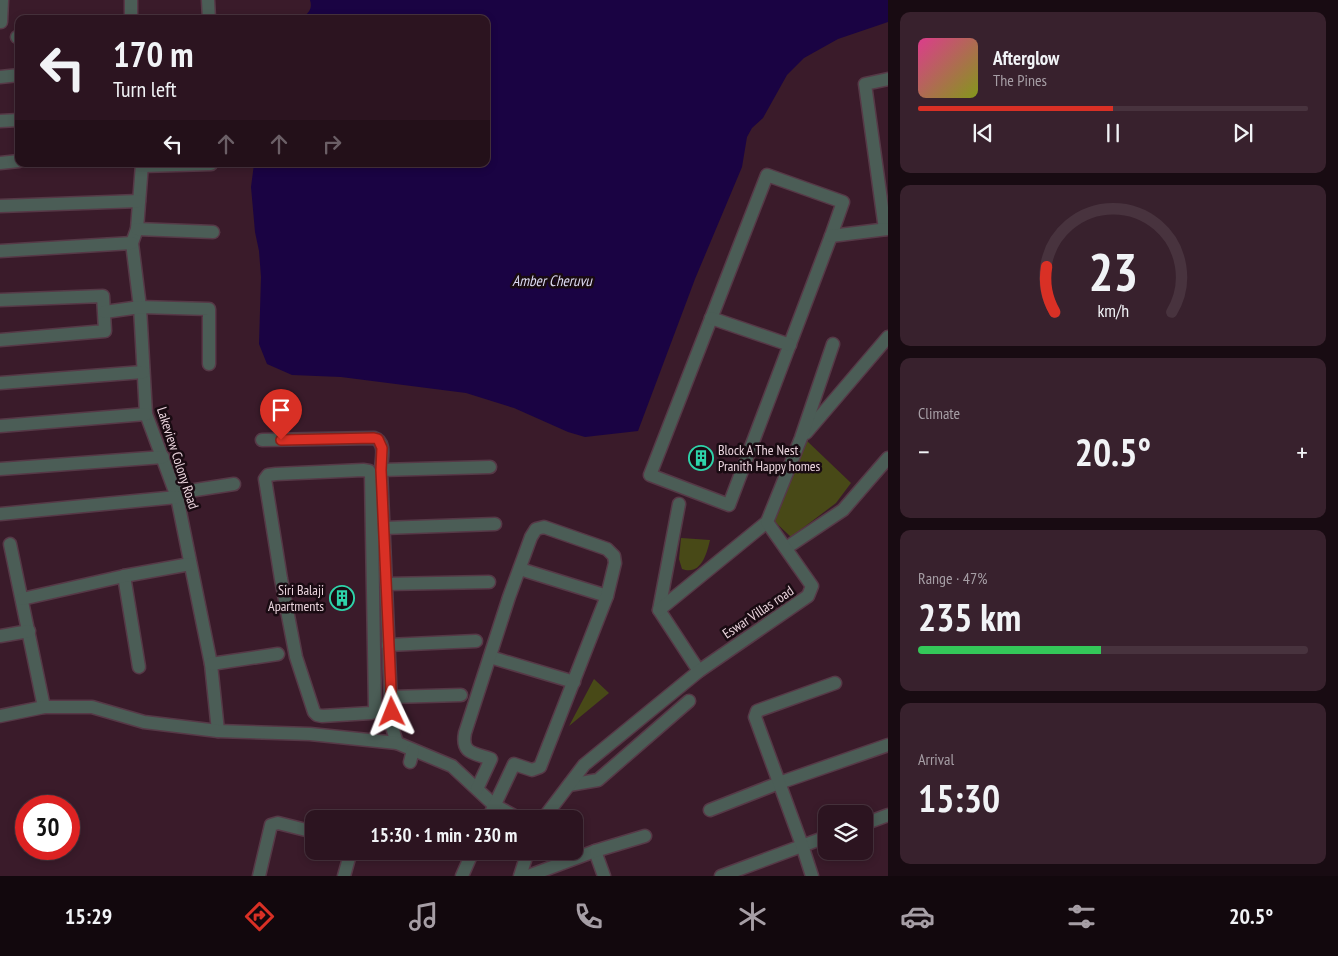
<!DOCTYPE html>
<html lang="en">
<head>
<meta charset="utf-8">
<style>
	:root { --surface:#2c1420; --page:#38212d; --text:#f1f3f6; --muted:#a69ea5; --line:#48333e; --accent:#d93025 }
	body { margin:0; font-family:"PT Sans Narrow",sans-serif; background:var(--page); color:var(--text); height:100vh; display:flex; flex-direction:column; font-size:19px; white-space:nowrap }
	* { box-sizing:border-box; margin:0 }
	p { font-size:16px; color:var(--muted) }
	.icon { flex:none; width:28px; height:28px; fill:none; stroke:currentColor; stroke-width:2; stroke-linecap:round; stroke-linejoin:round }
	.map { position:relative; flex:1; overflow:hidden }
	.side { display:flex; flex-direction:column; gap:12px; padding:12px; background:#180b12; width:450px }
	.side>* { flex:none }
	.hud { position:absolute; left:15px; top:15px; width:475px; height:152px; border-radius:10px; box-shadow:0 2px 8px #0003,0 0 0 1px var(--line); background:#2c1420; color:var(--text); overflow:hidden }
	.tools { position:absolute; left:818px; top:805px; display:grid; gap:10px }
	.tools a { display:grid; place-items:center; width:55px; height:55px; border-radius:10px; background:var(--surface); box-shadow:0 2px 8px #0003,0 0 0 1px var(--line); font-size:25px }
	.speed { position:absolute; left:15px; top:795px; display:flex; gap:10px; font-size:25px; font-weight:700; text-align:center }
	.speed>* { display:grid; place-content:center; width:65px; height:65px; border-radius:50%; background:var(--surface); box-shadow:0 2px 8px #0003,0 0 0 1px var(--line); line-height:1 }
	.speed .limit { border:8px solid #d22; background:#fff; color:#111 }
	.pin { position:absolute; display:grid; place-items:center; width:42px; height:42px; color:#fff; margin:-51px -21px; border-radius:50% 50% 50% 0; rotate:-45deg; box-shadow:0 0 5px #0007 }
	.pin .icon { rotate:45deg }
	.me { position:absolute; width:55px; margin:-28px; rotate:358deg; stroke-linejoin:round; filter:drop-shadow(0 0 4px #0008) }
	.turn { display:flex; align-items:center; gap:18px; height:105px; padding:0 15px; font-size:22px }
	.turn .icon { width:65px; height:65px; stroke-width:2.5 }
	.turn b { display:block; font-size:35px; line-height:42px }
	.lanes { display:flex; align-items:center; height:48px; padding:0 15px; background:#0003; justify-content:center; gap:25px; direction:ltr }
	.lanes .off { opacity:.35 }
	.big { font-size:38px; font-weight:800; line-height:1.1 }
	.side .tile { flex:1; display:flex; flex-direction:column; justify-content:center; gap:8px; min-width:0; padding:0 18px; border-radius:10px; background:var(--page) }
	.side .dial { align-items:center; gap:0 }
	.dial svg { height:130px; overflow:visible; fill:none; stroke:var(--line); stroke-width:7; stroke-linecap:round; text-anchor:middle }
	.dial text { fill:var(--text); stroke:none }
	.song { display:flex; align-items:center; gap:15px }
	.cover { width:60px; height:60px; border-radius:8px; background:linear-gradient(135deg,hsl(330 70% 55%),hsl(70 70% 35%)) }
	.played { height:5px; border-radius:2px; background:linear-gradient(90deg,var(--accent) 50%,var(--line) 50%) }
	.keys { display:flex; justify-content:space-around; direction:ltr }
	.heat { display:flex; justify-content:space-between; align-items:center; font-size:28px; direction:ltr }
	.charge { height:8px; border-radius:4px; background:linear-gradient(90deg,#34c759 47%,var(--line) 0) }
	.trip { position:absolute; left:305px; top:810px; width:278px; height:50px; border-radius:10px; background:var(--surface); box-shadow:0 2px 8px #0003,0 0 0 1px var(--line); font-weight:800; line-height:50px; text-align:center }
	.dock { display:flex; height:80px; justify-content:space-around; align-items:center; background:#12080d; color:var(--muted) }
	.dock .icon { width:35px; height:35px }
	.dock .selected { color:var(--accent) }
	.dock b { font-size:22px; color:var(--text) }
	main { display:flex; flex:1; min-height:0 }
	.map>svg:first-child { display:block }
	.green { fill:#484917 }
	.water { fill:#1a0343 }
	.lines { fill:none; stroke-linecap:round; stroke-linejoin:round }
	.minor-casing { stroke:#563947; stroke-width:15 }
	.minor { stroke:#4b5d56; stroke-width:12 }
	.route-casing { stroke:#8d1f18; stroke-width:12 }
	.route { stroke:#d93025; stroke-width:9 }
	.labels { text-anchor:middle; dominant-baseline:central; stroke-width:5; stroke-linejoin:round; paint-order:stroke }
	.poi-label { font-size:14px; fill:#ead4dd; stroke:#190b12; text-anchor:start }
	.street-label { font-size:14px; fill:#ead4dd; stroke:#190b12 }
	.water-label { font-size:15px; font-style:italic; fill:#dbd9f1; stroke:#190b12 }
</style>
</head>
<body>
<main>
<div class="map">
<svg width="888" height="876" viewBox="0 0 888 876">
	<rect width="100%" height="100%" fill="#3a1b2a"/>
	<g class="green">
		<path d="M806 440 851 483 836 503 791 537 773 520Z"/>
		<path d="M681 538 710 540C707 553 701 576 682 569L679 559Z"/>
		<path d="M594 679 609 693 569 726Z"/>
	</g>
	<path class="water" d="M310 0H888V22L838 39 804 58 787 75 763 118 752 128 747 137 742 167 695 279 638 431 585 437 568 432 514 408 466 393 341 377 292 375 267 364 259 344 261 277 259 251 255 232 251 187 254 164H486V19H302C308 13 313 9 310 0Z"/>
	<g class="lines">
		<defs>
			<g id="minor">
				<path d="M131 0V19"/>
				<path d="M208 0 209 19"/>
				<path d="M1 22 2 0"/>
				<path d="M17 37H19"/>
				<path d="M0 77 19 75"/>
				<path d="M0 121 19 120"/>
				<path d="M0 163 19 161"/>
				<path d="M142 164 137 229 132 243 140 307 146 414 177 497 211 664 218 731"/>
				<path d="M142 166 211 164"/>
				<path d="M767 175 843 202 831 236 729 505 650 475Z"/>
				<path d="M0 206 139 201"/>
				<path d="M137 229 213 232"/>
				<path d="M885 229 865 84 888 79"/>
				<path d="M831 236 888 229"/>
				<path d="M0 251 132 243"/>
				<path d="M0 300 103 296 105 331 0 340"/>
				<path d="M105 312 140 307 209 309V364"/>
				<path d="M711 318 790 345"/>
				<path d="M0 383 143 372"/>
				<path d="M0 426 146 414"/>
				<path d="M806 433 888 337"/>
				<path d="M262 440 374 438C387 442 381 460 381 470L392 727 397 743"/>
				<path d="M0 469 163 457"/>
				<path d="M363 470 369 471 371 475 375 708 374 712 371 713 322 716 317 715 314 712 296 657 281 579 265 479 268 475 276 474Z"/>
				<path d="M381 470 490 467"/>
				<path d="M176 493 234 484"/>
				<path d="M679 504 659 610 699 671"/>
				<path d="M0 514 177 497"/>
				<path d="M384 528 495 524"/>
				<path d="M10 544 44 707"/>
				<path d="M786 548 843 510 888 458"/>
				<path d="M520 569 607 596"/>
				<path d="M124 576 139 667"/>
				<path d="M386 584 489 582"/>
				<path d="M22 599 124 576 190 564"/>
				<path d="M659 610 767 522"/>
				<path d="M0 636 29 631"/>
				<path d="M388 645 476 641"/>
				<path d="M490 657 574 682"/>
				<path d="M211 664 278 654"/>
				<path d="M391 697 461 695"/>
				<path d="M0 716 44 707H92L144 722 218 731 310 734 397 743 452 766 494 805 520 819"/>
				<path d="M410 762 413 750"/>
				<path d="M569 785 598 780 689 701"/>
				<path d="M477 789 491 759C474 753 461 754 465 733L509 597 531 537 536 529 544 527 607 549 614 556 615 563 607 596 540 767 532 770 514 764 488 819"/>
				<path d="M710 810 779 783 888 745"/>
				<path d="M543 819 584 765 699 671 808 596 812 586 767 522 801 438 833 344"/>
				<path d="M864 824 888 815"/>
				<path d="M595 851 604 876"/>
				<path d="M259 876 271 825 278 823 314 832"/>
				<path d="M344 876 351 851"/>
				<path d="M462 876 473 851"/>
				<path d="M520 876 528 851"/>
				<path d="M528 876 595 851 645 836"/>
				<path d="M721 876 826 837"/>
				<path d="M812 876 802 845 755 717 757 711 835 683"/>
			</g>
		</defs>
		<use href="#minor" class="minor-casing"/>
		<use href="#minor" class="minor"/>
	</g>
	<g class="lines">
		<defs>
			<path id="route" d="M281 440 374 438 378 439 382 448 381 470 392 712"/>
		</defs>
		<use href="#route" class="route-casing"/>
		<use href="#route" class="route"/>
	</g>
	<defs>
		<symbol id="building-ring" viewBox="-11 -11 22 22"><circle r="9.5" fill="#190b12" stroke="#2ed4aa" stroke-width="1.5"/><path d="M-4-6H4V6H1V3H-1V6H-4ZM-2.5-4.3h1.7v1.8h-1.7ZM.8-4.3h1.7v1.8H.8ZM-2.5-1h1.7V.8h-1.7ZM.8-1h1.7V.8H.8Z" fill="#2ed4aa"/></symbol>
	</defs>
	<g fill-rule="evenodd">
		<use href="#building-ring" x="687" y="444" width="28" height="28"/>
		<use href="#building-ring" x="328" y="584" width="28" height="28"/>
	</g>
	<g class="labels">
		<g class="poi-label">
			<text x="718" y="450">Block A The Nest<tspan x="718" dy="16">Pranith Happy homes</tspan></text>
			<text x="324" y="590" text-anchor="end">Siri Balaji<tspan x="324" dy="16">Apartments</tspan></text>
		</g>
		<g class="street-label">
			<text transform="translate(178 458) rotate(72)">Lakeview Colony Road</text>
			<text transform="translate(758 612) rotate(-34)">Eswar Villas road</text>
		</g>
		<g class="water-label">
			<text x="552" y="280">Amber Cheruvu</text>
		</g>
	</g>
</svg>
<div class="tools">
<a><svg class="icon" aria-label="layers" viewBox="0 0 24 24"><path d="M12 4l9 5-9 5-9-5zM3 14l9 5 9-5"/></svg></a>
</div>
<div class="speed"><div class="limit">30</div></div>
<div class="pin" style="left:281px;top:440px;background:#d93025"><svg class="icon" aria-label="arrive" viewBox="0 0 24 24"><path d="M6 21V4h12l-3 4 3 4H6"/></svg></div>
<svg class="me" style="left:392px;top:712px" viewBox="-20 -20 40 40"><path d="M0-17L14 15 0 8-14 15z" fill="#d93025" stroke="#fff" stroke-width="4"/></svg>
<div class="trip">15:30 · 1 min · 230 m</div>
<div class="hud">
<div class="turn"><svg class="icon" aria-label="left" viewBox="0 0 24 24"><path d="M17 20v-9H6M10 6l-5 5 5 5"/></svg><div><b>170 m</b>Turn left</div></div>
<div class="lanes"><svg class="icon" aria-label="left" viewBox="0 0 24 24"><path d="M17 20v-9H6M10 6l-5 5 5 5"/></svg><svg class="icon off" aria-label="ahead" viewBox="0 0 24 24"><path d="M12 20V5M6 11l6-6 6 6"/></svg><svg class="icon off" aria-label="ahead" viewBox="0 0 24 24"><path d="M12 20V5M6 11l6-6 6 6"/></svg><svg class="icon off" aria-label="right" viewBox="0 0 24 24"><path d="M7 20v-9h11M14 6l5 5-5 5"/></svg></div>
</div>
</div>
<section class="side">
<div class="tile">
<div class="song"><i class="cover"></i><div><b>Afterglow</b><p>The Pines</p></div></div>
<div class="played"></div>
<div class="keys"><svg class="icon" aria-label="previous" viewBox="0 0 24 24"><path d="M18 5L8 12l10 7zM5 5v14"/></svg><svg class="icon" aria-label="pause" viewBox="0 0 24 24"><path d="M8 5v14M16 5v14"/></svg><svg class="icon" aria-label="next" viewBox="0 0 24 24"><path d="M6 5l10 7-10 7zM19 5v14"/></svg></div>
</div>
<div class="tile dial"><svg viewBox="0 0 100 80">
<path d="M14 69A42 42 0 1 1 86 69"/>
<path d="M14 69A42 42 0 0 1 9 41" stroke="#d93025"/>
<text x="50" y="56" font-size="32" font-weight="700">23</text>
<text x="50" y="72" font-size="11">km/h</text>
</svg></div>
<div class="tile"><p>Climate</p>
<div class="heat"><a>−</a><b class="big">20.5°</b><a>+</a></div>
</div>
<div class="tile"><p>Range · 47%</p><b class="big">235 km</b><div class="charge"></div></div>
<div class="tile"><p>Arrival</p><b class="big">15:30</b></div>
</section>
</main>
<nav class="dock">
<b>15:29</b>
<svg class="icon selected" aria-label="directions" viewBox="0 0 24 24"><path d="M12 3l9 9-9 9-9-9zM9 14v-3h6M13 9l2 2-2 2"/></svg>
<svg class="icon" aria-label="music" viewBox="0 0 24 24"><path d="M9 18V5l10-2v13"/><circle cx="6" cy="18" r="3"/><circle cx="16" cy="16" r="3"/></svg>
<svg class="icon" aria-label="phone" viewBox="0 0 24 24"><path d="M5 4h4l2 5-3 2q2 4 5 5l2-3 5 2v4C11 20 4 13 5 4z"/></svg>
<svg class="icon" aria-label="climate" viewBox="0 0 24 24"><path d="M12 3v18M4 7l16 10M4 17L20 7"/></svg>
<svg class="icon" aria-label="car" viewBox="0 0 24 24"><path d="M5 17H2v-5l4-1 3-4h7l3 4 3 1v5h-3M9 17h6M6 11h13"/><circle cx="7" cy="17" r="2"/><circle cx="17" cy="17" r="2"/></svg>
<svg class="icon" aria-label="filters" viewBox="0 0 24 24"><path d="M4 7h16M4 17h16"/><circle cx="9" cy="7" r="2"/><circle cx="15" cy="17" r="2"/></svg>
<b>20.5°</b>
</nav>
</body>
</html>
